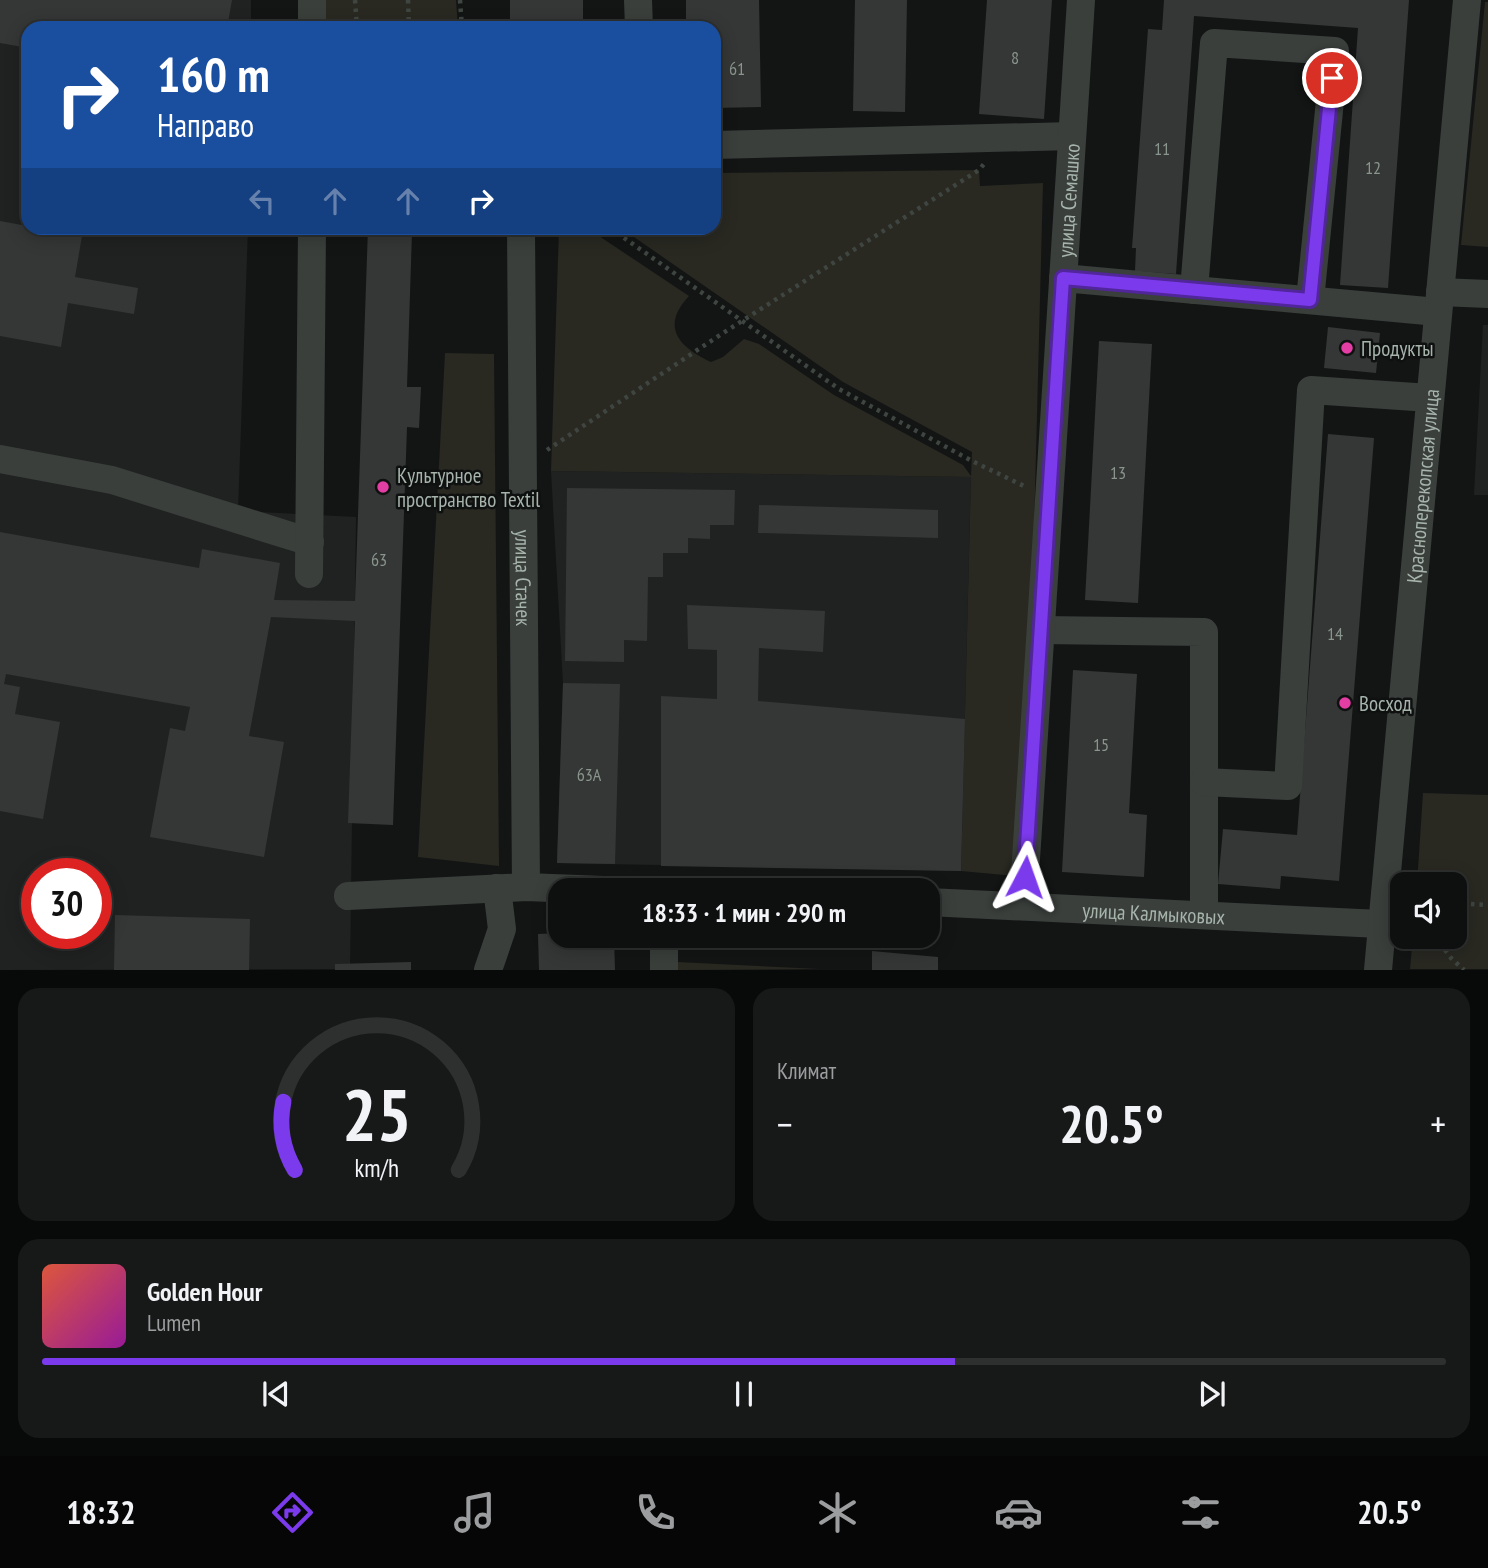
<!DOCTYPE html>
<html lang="ru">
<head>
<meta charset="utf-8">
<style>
	:root { --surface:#0e1010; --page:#171919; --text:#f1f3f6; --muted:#9b9d9f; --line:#2e3030; --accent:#7c3aed }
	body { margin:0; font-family:"PT Sans Narrow",sans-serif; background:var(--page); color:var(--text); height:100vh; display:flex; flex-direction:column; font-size:26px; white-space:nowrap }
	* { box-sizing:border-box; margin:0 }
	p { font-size:23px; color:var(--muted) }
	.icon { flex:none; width:38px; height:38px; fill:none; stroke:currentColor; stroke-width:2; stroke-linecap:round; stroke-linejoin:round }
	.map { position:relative; height:970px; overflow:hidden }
	.side { display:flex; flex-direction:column; gap:18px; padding:18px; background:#080909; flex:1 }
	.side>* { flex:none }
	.top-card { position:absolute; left:21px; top:21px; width:700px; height:214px; border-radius:21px; box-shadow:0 4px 18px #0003,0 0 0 2px var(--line); background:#1a4fa0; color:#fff; overflow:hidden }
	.fabs { position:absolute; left:1390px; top:872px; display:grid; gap:14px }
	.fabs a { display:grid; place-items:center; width:77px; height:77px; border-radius:14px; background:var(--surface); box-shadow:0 4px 18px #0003,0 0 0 2px var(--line); font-size:35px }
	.speed { position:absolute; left:21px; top:858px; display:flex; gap:14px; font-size:35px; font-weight:700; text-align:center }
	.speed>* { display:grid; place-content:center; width:91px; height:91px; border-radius:50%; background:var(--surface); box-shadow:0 4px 18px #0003,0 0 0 2px var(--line); line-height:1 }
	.speed .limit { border:10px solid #d22; background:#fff; color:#111 }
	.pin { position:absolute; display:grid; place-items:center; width:60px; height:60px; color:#fff; margin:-30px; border:4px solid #fff; border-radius:50%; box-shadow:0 2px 7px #0007 }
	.me { position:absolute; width:77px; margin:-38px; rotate:4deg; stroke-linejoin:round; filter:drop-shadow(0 0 5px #0008) }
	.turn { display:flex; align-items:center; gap:24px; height:147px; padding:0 21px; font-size:32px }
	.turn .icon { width:91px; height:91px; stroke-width:2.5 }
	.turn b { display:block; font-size:49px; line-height:60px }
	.lanes { display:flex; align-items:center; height:66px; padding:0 21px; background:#0003; justify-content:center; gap:35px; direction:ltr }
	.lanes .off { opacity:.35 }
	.big { font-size:52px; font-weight:600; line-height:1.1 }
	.side .card { flex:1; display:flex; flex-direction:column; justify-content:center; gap:10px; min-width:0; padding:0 24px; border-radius:21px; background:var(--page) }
	.side .dial { align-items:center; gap:0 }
	.dial svg { height:182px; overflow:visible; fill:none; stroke:var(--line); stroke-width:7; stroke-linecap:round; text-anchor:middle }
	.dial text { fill:var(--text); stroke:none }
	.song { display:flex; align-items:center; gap:21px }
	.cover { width:84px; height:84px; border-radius:10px; background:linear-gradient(135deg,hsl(10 70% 55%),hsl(300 70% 35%)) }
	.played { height:7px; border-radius:4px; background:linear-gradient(90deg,var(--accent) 65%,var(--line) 65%) }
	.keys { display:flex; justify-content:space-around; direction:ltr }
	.heat { display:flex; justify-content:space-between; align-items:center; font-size:38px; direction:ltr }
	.side .tiles { flex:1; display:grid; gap:18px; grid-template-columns:1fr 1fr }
	.card:last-child { grid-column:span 2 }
	.trip { position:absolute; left:548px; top:878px; width:392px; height:70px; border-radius:21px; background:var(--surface); box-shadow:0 4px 18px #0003,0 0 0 2px var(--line); font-weight:600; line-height:70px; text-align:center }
	.dock { display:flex; height:112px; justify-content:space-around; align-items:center; background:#060606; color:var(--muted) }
	.dock .icon { width:49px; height:49px }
	.dock .active { color:var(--accent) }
	.dock b { font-size:32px; color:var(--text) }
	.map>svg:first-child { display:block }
	.built { fill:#202221; fill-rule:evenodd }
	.green { fill:#292922 }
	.building { fill:#343735 }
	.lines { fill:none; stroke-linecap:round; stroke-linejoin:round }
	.path { stroke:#3f4641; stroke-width:4.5; stroke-dasharray:3.5 5; stroke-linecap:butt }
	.minor { stroke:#3a3f3c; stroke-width:28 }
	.route-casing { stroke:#51269a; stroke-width:18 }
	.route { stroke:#7c3aed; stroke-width:12 }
	.poi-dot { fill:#e23ea4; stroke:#0f1010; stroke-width:2.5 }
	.labels { text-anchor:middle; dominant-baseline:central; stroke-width:5; stroke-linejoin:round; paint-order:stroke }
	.number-label { font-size:18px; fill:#8a958e }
	.street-label { font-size:21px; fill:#a6b4ac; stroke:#0f1010 }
	.poi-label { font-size:21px; fill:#a6b4ac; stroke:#0f1010; text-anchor:start }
</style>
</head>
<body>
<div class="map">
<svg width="1488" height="970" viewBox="0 0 1488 970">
	<rect width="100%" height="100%" fill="#131515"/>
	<g class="built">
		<path d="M0 0H251V28H28V228H248L238 511 356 517 350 969 0 970ZM37 873H96V933H37Z"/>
		<path d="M1483 325H1488V495H1474Z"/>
		<path d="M551 471 971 477 961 871 557 863 563 683Z"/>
	</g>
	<g class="green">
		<path d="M315 0H456L458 28H315Z"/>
		<path d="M1485 2H1488V247L1461 245Z"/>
		<path d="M979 170 980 186 1043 183 1025 877 961 871 971 477 551 471 559 228H587L689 296C660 327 679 347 711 362L723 357 744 339 759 344 834 395 963 465 971 476 972 452 843 382 621 228H714V173Z"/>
		<path d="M445 353 494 354 499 866 418 857Z"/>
		<path d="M1423 793 1488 795V969H1410L1413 936H1454V884H1417Z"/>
		<path d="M677 962 820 969 677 970Z"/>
	</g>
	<g class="building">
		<path d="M0 0H232L227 28H28V48L0 43Z"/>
		<rect x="510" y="0" width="73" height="28"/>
		<path d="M686 0H759L761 107 714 108V28H686Z"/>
		<path d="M855 0H907L905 112 853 111Z"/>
		<path d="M987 0H1052L1044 119 979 114Z"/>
		<path d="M1164 0H1409L1388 288 1340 285 1358 28 1194 16 1176 274 1135 271 1136 248H1132L1148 29 1162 30Z"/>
		<path d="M0 221 82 236 75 277 138 288 134 314 68 303 61 347 0 336Z"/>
		<path d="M368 228H461V233L412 232 407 387H421L419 428 407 427 393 825 348 823 355 621 271 617 249 736 284 742 264 857 150 837 170 728 185 731 190 707 6 674 4 684 20 687 15 714 60 722 43 819 0 811V532L199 568 202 549 280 563 274 600 355 601Z"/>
		<path d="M1328 327 1380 333 1376 373 1324 368Z"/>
		<path d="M1099 341 1152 344 1138 603 1085 600Z"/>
		<path d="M1328 434 1374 438 1339 881 1281 876 1280 889 1218 884 1223 829 1297 835Z"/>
		<path d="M567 488 735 490 734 525H710V539L688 538V553H663V577H648L647 641 624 640V662L565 661Z"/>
		<path d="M759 505 938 510V538L758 533Z"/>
		<path d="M687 605 825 611 823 652 759 648 758 701 965 719 961 871 661 866V696L717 699V650L688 649Z"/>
		<path d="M1073 670 1137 674 1129 813 1147 815 1144 877 1062 872Z"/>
		<path d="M563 683 620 684 615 864 557 863Z"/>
		<path d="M115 915 250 919 249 970H114Z"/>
		<path d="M560 933V936H614L615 970H539L538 934Z"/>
		<path d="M872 951 938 957V970H872Z"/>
		<path d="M411 962V970H335V964Z"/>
	</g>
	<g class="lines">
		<g class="path">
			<path d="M355 0 357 28"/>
			<path d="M408 0 409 28"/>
			<path d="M460 0 462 28"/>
			<path d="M610 228 839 389 972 461 1024 486"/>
			<path d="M547 450 720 335 979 170 984 164"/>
			<path d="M1454 903 1488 905"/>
			<path d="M1435 936 1451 958 1464 970"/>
		</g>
		<g class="minor">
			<path d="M312 0V28"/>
			<path d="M638 0 639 28"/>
			<path d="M714 145 1072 136"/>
			<path id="s1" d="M521 228 526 887"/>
			<path d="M1063 278 1438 312"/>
			<path d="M1194 290 1214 43 1335 51 1310 300"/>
			<path d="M1440 292 1488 294"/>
			<path d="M0 459 112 480 310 542"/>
			<path d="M309 574 312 228"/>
			<path d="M1041 630 1204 632V915"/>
			<path d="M1204 782 1288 786 1311 390 1430 398"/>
			<path d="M348 896 526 887 629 891"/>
			<path id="s2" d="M928 902 1380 924"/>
			<path id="s3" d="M1023 906 1081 0"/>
			<path d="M664 936V970"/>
			<path d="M488 970 502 929 497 888"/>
			<path id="s4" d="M1378 970 1467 0"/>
		</g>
	</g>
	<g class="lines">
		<defs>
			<path id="route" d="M1025 877 1063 278 1310 300 1332 78"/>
		</defs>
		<use href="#route" class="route-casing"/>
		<use href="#route" class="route"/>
	</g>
	<g class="poi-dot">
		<circle cx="1347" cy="348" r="7"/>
		<circle cx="383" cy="487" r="7"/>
		<circle cx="1345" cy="703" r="7"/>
	</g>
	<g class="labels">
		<g class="number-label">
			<text x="1015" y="57">8</text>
			<text x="737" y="68">61</text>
			<text x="1162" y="148">11</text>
			<text x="1373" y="167">12</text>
			<text x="1118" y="472">13</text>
			<text x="379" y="559">63</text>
			<text x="1335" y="633">14</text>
			<text x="1101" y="744">15</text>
			<text x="589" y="774">63А</text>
		</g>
		<g class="street-label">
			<text stroke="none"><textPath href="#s3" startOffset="707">улица Семашко</textPath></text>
			<text stroke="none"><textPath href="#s4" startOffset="486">Красноперекопская улица</textPath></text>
			<text stroke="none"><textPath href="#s1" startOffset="350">улица Стачек</textPath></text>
			<text stroke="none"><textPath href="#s2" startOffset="226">улица Калмыковых</textPath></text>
		</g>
		<g class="poi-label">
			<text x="1361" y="348">Продукты</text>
			<text x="397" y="475">Культурное<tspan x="397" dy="24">пространство Textil</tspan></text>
			<text x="1359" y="703">Восход</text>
		</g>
	</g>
</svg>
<div class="fabs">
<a><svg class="icon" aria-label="sound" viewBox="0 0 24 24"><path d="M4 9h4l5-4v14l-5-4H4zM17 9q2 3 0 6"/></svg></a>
</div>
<div class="speed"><div class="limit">30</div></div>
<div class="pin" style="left:1332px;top:78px;background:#d93025"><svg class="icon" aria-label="arrive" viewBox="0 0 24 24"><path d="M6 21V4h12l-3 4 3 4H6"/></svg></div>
<svg class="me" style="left:1025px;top:877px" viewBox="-20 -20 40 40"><path d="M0-17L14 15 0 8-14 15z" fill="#7c3aed" stroke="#fff" stroke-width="4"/></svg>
<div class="trip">18:33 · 1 мин · 290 m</div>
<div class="top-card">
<div class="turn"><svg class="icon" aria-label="right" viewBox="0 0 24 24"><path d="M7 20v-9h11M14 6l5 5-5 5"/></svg><div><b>160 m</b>Направо</div></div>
<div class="lanes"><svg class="icon off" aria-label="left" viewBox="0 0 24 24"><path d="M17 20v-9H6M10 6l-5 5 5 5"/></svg><svg class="icon off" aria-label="ahead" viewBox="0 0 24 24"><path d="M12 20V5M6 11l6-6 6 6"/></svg><svg class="icon off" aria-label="ahead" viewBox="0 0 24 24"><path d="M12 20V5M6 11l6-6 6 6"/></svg><svg class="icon" aria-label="right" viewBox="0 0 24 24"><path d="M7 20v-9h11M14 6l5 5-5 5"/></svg></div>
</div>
</div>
<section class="side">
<div class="tiles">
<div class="card dial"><svg viewBox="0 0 100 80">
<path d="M14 69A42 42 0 1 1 86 69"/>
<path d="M14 69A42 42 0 0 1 9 39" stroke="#7c3aed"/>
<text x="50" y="56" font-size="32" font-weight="700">25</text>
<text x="50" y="72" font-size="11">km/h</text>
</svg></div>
<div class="card"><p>Климат</p>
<div class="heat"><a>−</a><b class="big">20.5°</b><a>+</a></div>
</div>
<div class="card">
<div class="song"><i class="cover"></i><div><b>Golden Hour</b><p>Lumen</p></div></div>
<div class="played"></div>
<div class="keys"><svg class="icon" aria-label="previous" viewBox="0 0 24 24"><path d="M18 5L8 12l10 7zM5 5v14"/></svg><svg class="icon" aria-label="pause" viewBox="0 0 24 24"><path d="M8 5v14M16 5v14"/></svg><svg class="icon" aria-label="next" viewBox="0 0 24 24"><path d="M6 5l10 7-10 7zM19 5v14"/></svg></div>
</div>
</div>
</section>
<nav class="dock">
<b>18:32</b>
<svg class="icon active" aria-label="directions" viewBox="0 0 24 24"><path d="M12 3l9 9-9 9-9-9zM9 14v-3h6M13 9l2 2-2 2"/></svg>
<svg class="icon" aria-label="music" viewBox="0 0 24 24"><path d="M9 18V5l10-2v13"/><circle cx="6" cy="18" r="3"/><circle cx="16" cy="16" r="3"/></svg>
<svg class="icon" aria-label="phone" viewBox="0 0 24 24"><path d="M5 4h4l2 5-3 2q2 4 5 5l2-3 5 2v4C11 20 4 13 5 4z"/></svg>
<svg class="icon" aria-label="climate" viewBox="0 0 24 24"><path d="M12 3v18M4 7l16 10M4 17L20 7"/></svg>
<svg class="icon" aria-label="car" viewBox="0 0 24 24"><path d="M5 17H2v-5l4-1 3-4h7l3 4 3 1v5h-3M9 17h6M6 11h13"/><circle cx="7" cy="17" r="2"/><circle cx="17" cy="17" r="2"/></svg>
<svg class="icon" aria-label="filters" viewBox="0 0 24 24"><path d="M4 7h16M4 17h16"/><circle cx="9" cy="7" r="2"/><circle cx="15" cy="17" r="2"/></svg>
<b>20.5°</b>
</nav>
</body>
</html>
